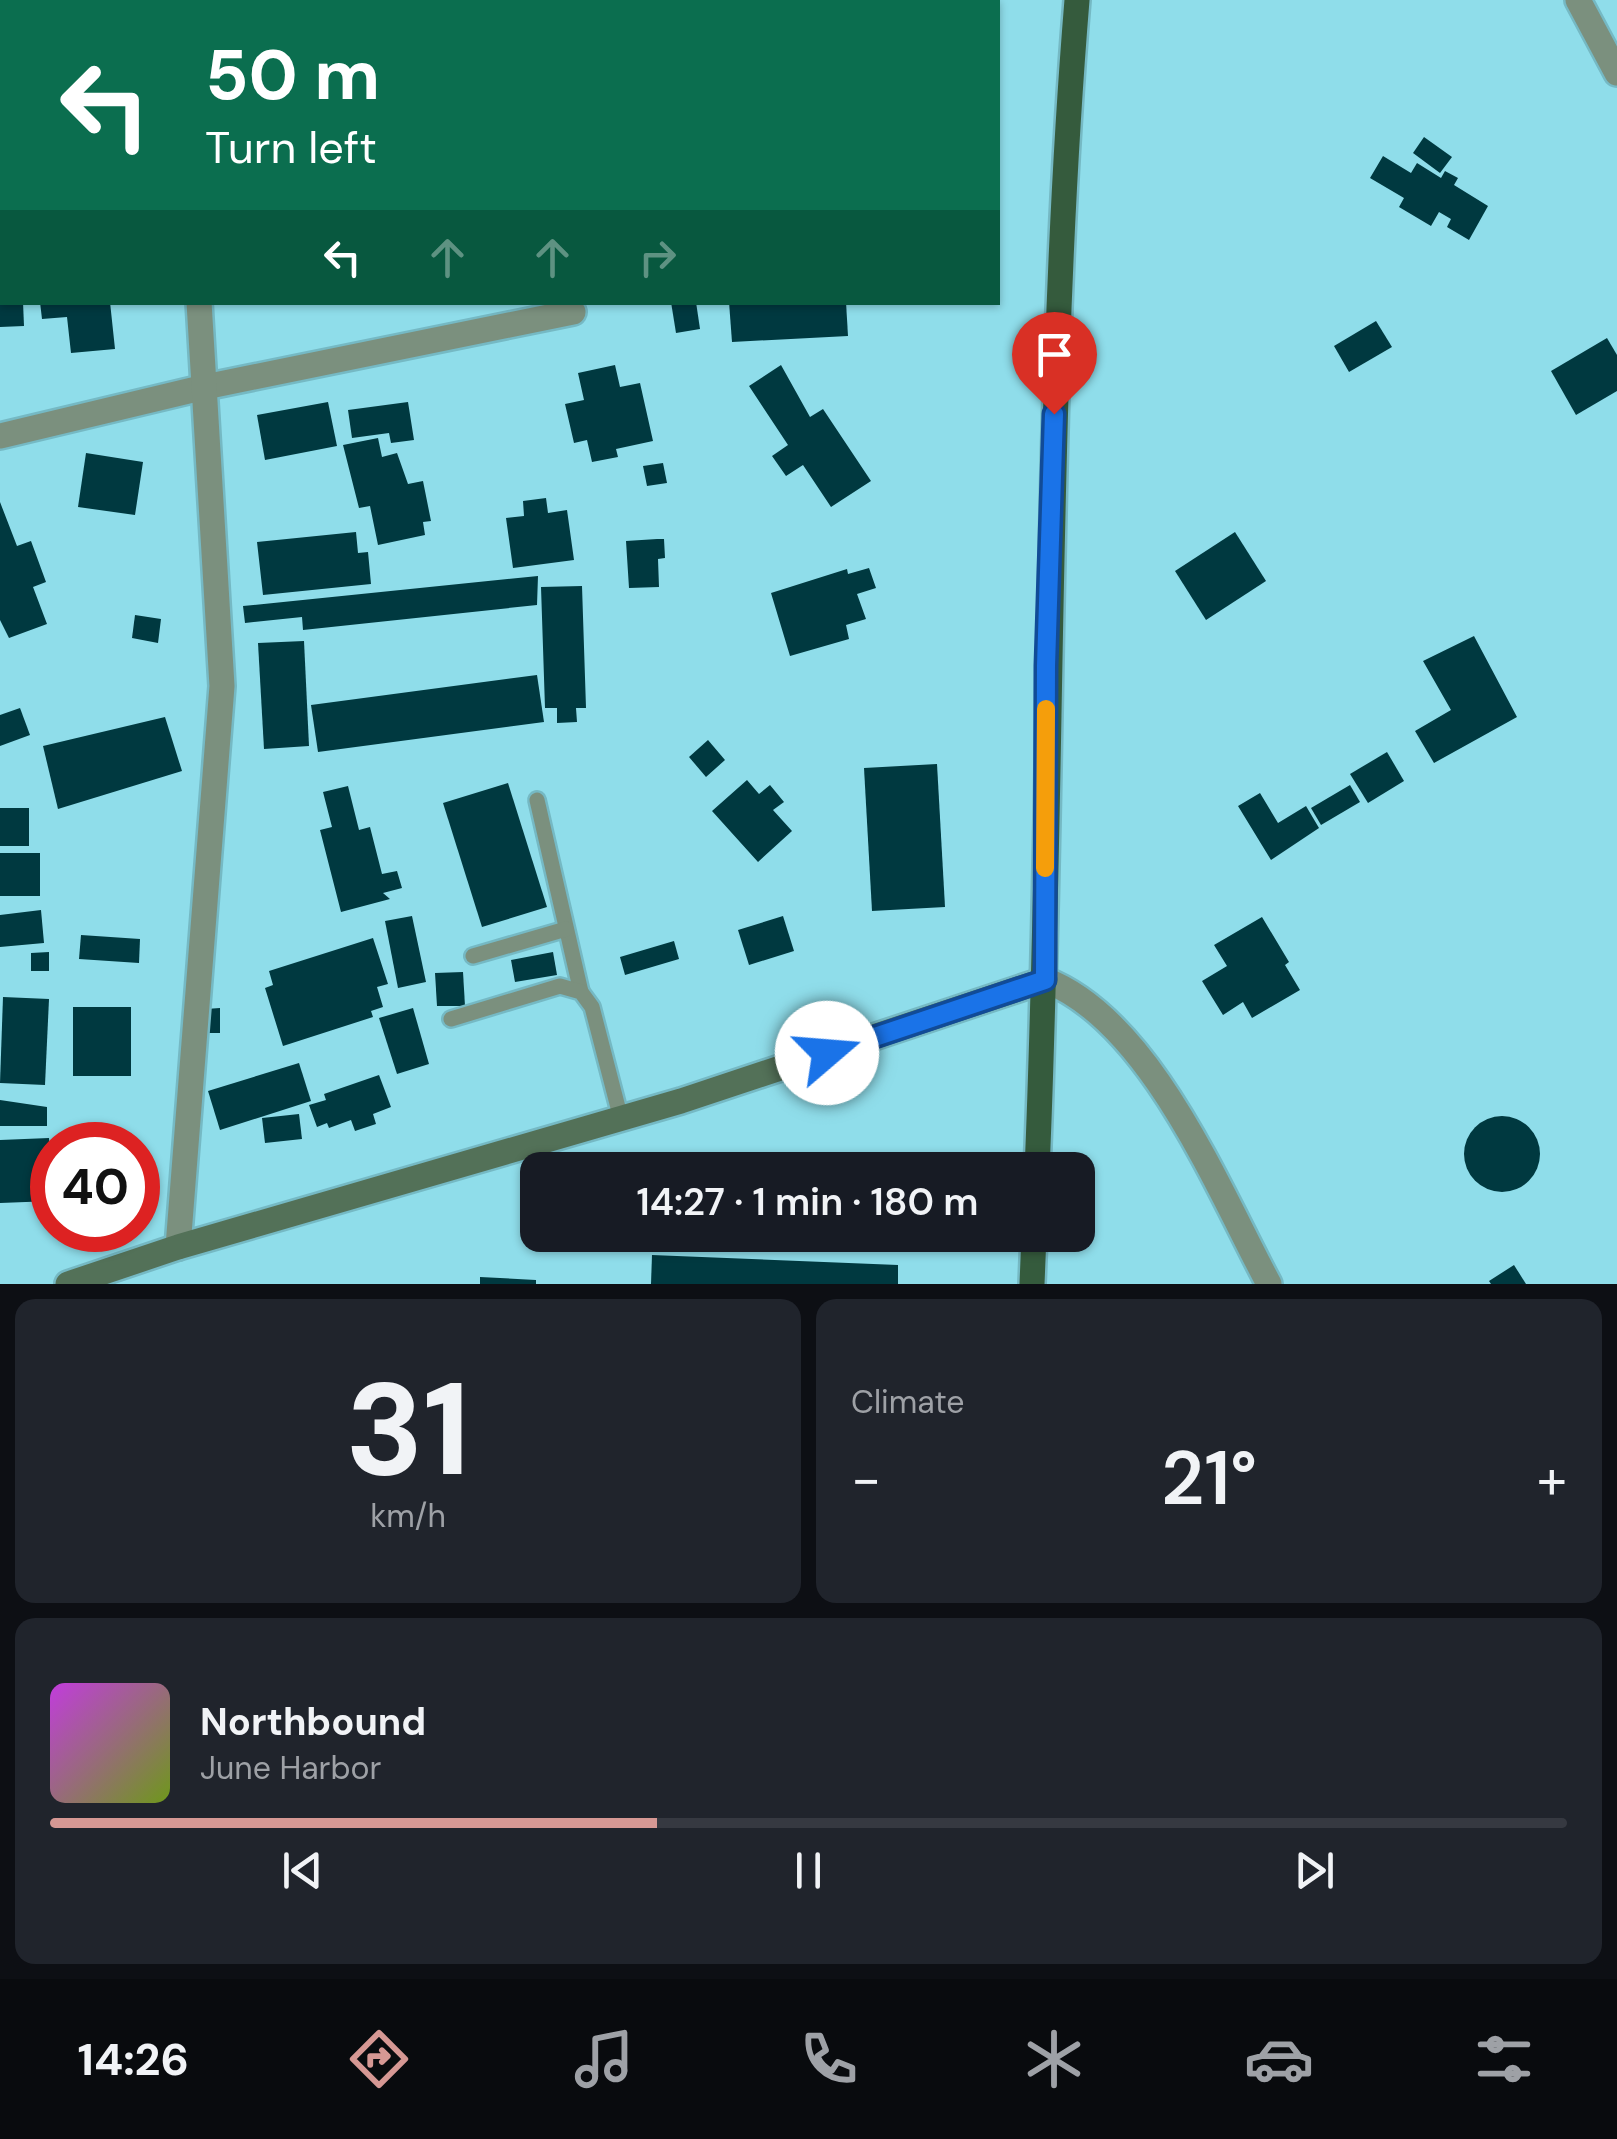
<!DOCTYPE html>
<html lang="en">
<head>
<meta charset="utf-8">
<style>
	:root { --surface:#171b24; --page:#20242c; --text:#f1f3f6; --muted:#9ea1a6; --line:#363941; --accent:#d69894 }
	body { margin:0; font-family:"DM Sans",sans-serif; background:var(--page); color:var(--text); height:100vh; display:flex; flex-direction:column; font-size:38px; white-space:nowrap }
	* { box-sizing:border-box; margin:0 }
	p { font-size:32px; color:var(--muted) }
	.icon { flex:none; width:55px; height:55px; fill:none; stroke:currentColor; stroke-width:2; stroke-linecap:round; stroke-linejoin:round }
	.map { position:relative; height:1284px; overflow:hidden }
	.side { display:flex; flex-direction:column; gap:15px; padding:15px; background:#0d0f14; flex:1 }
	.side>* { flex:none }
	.guide { position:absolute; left:0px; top:0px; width:1000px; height:305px; box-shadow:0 2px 8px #0004; background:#0b6e4f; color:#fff; overflow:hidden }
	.speed { position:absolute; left:30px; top:1122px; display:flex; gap:20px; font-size:50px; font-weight:700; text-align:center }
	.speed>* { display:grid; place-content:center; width:130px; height:130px; border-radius:50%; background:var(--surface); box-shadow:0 2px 8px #0004; line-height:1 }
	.speed .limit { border:15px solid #d22; background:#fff; color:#111 }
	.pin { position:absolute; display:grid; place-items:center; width:85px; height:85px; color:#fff; margin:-102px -42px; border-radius:50% 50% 50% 0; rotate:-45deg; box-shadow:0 0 10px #0007 }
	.pin .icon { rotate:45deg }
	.me { position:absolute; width:110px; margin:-55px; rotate:72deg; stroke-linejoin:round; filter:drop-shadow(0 0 8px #0008) }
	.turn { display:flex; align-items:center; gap:35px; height:210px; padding:0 40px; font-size:45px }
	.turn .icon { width:130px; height:130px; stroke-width:2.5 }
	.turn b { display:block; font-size:70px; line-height:85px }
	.lanes { display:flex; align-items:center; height:95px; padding:0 40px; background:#0003; justify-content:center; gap:50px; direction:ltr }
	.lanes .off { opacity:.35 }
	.big { font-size:75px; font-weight:600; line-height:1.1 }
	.side .tile { flex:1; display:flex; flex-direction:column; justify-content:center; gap:15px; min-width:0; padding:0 35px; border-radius:20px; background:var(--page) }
	.side .dial { align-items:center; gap:0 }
	.dial b { font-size:130px; line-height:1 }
	.song { display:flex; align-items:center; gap:30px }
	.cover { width:120px; height:120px; border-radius:15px; background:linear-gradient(135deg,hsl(290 70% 55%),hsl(80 70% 35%)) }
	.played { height:10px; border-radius:5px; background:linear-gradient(90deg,var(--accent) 40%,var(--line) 40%) }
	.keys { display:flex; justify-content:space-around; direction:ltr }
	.heat { display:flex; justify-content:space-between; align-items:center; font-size:55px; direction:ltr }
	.side .tiles { flex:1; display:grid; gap:15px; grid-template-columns:1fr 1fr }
	.tile:last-child { grid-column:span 2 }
	.trip { position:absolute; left:520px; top:1152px; width:575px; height:100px; border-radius:20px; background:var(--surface); box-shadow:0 2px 8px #0004; font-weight:600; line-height:100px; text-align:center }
	.dock { display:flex; height:160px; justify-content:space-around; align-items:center; background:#090b0e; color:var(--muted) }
	.dock .icon { width:70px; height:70px }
	.dock .selected { color:var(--accent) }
	.dock b { font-size:45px; color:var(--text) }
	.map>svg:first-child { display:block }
	.building { fill:#003940 }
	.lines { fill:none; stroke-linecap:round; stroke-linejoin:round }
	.lane-casing { stroke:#75b9c4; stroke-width:20 }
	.street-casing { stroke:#75b9c4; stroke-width:30 }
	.secondary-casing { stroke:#75b9c4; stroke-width:30 }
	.primary-casing { stroke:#75b9c4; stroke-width:30 }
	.lane { stroke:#7b907e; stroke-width:15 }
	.street { stroke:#7b907e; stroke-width:25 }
	.secondary { stroke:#537158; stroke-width:25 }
	.primary { stroke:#355b3d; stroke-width:25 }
	.route-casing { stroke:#114b97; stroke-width:25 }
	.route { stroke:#1a73e8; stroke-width:18 }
	.slow { stroke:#f59e0b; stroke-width:18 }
</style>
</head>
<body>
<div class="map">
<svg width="1617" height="1284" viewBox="0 0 1617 1284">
	<rect width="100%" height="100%" fill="#8fddea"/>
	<g class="building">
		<path d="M1424 137 1452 157 1440 173 1413 153Z"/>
		<path d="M1383 156 1411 173 1417 163 1441 178 1445 171 1458 178 1454 185 1488 206 1469 240 1447 227 1451 219 1439 212 1431 226 1399 207 1404 198 1370 178Z"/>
		<path d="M0 302H23L24 326 0 327Z"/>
		<path d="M40 302H110L115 349 71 353 67 317 42 319Z"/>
		<path d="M671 302H696L700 329 676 333Z"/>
		<path d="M729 302H846L848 336 732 342Z"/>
		<path d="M1376 321 1392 347 1349 372 1334 346Z"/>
		<path d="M1607 338 1617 355V391L1576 415 1551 371Z"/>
		<path d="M615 365 620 387 640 383 653 441 616 449 618 457 592 462 587 440 574 443 565 404 584 400 578 373Z"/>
		<path d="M781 365 810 417 823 409 871 481 831 507 803 465 786 476 772 456 788 445 749 386Z"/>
		<path d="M328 402 337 446 265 460 257 415Z"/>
		<path d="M408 402 414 440 391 443 389 433 352 438 348 410Z"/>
		<path d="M378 438 382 457 397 453 408 484 423 481 431 521 423 522 425 535 378 545 370 506 359 508 343 445Z"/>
		<path d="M86 453 143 462 135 515 78 507Z"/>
		<path d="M663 463 667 483 647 486 643 466Z"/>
		<path d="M546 498 548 513 567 510 574 560 513 568 506 518 524 516 523 501Z"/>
		<path d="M0 502 17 546 31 541 46 582 33 587 47 624 9 638 0 620Z"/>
		<path d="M356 532 358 553 368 552 371 584 263 595 257 542Z"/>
		<path d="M1235 532 1266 581 1206 620 1175 571Z"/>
		<path d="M657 539H664L665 558 658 559 659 587 629 588 626 541Z"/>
		<path d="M869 568 876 588 857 594 866 619 846 625 849 639 790 656 771 593 847 569 848 574Z"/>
		<path d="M538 576 537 605 303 630 302 617 245 623 243 606Z"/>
		<path d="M582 586 586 708H576L577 722 557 723V708H545L541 587Z"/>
		<path d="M135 615 161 619 158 643 132 638Z"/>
		<path d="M1474 636 1517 717 1434 763 1415 731 1451 710 1423 661Z"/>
		<path d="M304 641 309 746 264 749 258 643Z"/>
		<path d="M537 675 544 722 318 752 311 705Z"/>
		<path d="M20 708 30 735 0 746V715Z"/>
		<path d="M165 717 182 771 58 809 43 746Z"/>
		<path d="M708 740 725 760 706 777 689 757Z"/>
		<path d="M1387 752 1404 781 1368 803 1350 774Z"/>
		<path d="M937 764 945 907 872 911 864 768Z"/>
		<path d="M747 780 759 794 770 785 784 802 773 810 792 831 758 862 712 811Z"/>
		<path d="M508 783 547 907 482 927 443 803Z"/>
		<path d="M1350 785 1360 802 1321 825 1311 808Z"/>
		<path d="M348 786 359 830 370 827 382 874 397 871 402 888 383 893 390 899 341 912 320 830 332 827 323 792Z"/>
		<path d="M1260 793 1278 823 1306 806 1319 828 1271 860 1238 806Z"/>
		<rect x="0" y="808" width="29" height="38"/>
		<rect x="0" y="853" width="40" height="43"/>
		<path d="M41 910 44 943 0 947V915Z"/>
		<path d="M412 916 426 982 398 988 385 921Z"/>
		<path d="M783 916 794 951 749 965 738 930Z"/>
		<path d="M1262 917 1289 962 1285 965 1300 990 1252 1018 1243 1002 1223 1015 1202 981 1227 966 1214 945Z"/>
		<path d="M81 935 140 939 139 963 79 959Z"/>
		<path d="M373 938 388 984 377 987 383 1007 371 1011 373 1017 283 1046 265 988 273 985 269 971Z"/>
		<path d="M674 941 679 959 625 975 620 957Z"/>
		<path d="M49 952V971H31V953Z"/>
		<path d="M553 952 557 975 515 982 511 960Z"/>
		<path d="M463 972 465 1006H437L435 973Z"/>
		<path d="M3 997 49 999 45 1085 0 1083Z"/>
		<rect x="73" y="1007" width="58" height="69"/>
		<path d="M220 1008V1033H206V1009Z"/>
		<path d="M413 1008 429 1064 397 1074 379 1018Z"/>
		<path d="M299 1063 311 1101 220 1130 208 1091Z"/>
		<path d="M379 1075 391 1107 373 1114 376 1124 355 1131 351 1120 329 1128 327 1123 317 1127 309 1105 326 1100 324 1094Z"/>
		<path d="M0 1100 47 1107V1126H0Z"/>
		<path d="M299 1114 302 1139 265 1143 262 1118Z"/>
		<circle cx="1502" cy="1154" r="38"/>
		<path d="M49 1138 52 1201 0 1203V1140Z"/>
		<path d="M652 1255 898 1265V1284H651Z"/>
		<path d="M1514 1265 1526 1284H1491L1489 1281Z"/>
		<path d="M480 1277 536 1280V1284H480Z"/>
	</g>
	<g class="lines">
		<defs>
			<g id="lane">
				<path d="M537 800 581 992"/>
				<path d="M473 956 566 929"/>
				<path d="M451 1019 560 986 581 992 592 1007 621 1119"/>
			</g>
			<g id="street">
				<path d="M176 0V2"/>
				<path d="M1578 0 1617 73"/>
				<path d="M0 436 205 387 573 312"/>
				<path d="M1045 980C1150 1020 1218 1189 1269 1284"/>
				<path d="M178 1247 222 686 199 302"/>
			</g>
			<path id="secondary" d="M68 1284 178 1247 681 1101 1045 980"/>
			<g id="primary">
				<path d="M1037 1170C1054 780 1045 389 1077 0"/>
				<path d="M1032 1284 1034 1235"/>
			</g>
		</defs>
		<use href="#lane" class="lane-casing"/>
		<use href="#street" class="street-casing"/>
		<use href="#secondary" class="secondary-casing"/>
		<use href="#primary" class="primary-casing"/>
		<use href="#lane" class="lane"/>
		<use href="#street" class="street"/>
		<use href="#secondary" class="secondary"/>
		<use href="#primary" class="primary"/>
	</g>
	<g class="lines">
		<defs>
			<path id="route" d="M827 1053 1045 980 1046 666 1054 414"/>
		</defs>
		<use href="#route" class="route-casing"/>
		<use href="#route" class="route"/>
		<path class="slow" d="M1045 868 1046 709"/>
	</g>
</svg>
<div class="speed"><div class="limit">40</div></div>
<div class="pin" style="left:1054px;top:414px;background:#d93025"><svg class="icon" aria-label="arrive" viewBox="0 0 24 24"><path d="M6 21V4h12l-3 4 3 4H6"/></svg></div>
<svg class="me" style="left:827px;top:1053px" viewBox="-20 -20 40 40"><circle r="19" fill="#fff"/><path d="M0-13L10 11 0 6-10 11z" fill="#1a73e8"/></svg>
<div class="trip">14:27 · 1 min · 180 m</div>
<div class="guide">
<div class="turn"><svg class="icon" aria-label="left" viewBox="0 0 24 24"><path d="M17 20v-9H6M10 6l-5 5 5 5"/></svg><div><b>50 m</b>Turn left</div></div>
<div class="lanes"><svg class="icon" aria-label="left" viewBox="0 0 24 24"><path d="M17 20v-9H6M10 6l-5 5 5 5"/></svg><svg class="icon off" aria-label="ahead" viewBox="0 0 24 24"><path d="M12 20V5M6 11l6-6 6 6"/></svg><svg class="icon off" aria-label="ahead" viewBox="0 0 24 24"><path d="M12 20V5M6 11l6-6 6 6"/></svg><svg class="icon off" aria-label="right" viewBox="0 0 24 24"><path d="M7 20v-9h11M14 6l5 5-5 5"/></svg></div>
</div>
</div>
<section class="side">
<div class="tiles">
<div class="tile dial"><b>31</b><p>km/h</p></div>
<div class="tile"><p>Climate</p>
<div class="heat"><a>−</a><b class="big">21°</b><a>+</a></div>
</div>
<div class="tile">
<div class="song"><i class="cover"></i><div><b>Northbound</b><p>June Harbor</p></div></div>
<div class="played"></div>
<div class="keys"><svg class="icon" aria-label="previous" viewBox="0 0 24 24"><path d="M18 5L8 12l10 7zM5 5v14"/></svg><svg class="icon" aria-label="pause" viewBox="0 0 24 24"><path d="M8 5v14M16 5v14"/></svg><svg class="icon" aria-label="next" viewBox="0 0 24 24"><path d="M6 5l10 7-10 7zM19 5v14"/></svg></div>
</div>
</div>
</section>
<nav class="dock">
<b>14:26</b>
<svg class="icon selected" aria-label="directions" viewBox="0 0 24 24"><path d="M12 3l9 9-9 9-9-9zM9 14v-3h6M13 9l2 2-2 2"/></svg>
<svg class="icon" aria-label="music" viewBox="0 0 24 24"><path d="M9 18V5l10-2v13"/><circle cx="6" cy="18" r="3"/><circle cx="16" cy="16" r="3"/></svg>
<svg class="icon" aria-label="phone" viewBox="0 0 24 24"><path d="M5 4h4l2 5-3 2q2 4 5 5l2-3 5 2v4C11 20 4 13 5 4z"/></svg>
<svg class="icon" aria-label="climate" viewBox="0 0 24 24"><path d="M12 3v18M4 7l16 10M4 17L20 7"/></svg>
<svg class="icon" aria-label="car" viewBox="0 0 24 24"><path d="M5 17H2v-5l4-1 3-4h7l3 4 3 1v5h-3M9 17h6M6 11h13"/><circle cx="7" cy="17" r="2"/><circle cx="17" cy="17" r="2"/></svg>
<svg class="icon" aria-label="filters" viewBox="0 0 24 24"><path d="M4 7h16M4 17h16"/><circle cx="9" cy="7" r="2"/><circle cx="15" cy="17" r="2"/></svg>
</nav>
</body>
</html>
